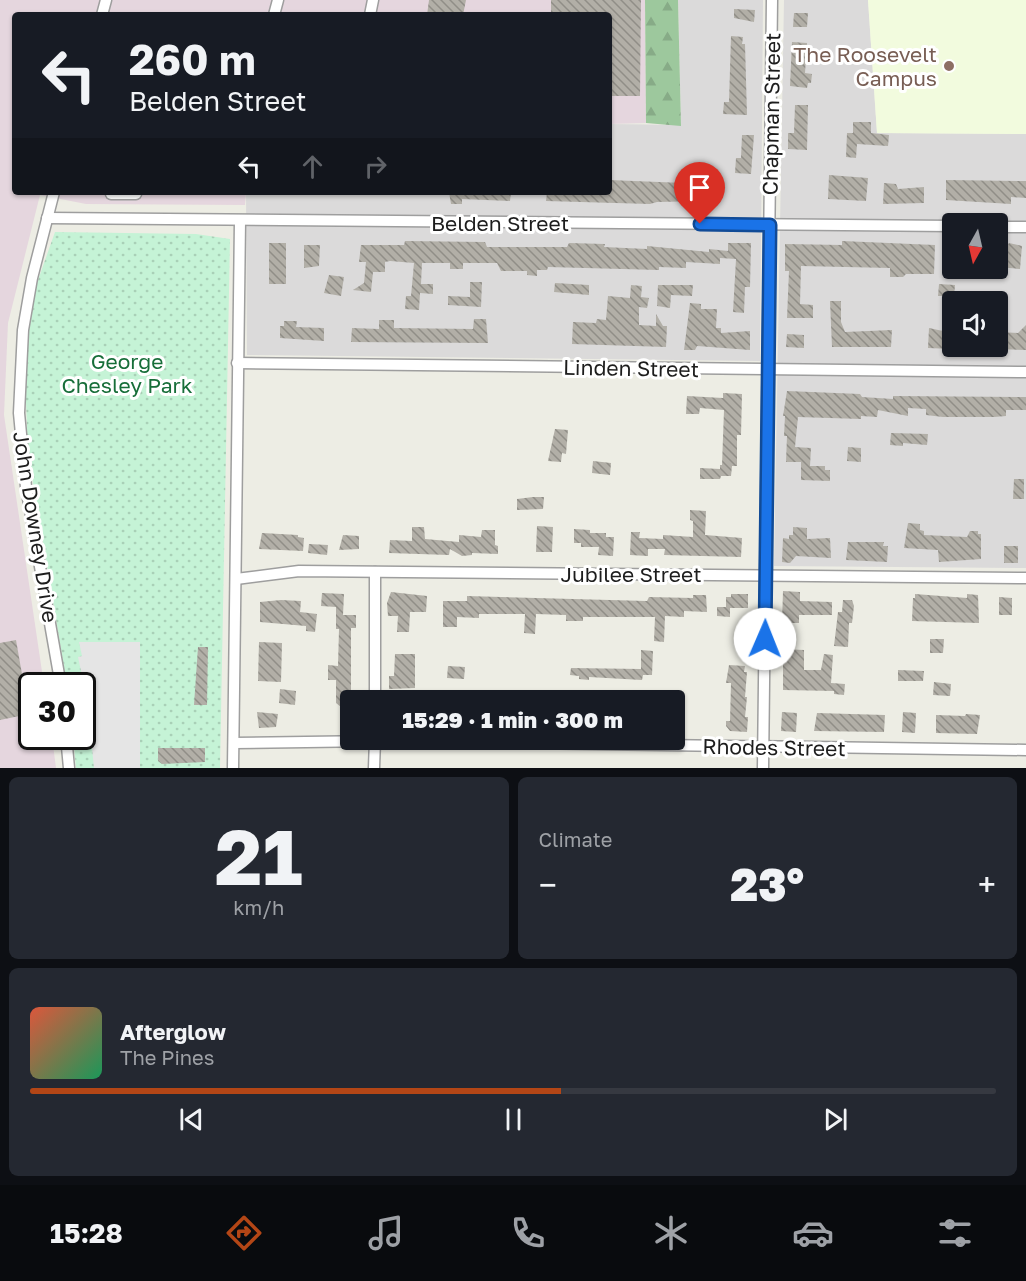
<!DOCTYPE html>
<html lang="en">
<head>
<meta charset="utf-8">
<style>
	:root { --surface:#171b24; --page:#242831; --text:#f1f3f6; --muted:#9ea1a6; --line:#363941; --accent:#b34616 }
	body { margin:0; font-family:"Golos Text",sans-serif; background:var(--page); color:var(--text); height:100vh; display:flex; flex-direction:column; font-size:22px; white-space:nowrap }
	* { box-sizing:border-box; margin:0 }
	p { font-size:20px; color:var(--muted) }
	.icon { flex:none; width:33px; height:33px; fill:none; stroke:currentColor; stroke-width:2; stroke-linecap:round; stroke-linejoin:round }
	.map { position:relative; height:768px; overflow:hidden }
	.details { display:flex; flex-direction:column; gap:9px; padding:9px; background:#0d0f14; flex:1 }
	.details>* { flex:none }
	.guide { position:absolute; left:12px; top:12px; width:600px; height:183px; border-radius:6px; box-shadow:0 2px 4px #0004; background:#171b24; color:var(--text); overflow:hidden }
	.needle { width:39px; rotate:188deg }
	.controls { position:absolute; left:942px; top:213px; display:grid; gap:12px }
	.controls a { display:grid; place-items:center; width:66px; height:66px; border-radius:6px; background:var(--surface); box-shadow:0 2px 4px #0004; font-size:30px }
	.speed { position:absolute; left:18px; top:672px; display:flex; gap:12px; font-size:30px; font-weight:700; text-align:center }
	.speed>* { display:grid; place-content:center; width:78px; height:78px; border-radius:50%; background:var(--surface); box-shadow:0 2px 4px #0004; line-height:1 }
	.speed .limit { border:3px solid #111; border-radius:9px; background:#fff; color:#111 }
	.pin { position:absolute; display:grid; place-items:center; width:51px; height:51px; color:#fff; margin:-62px -26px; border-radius:50% 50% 50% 0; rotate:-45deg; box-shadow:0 0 6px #0007 }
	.pin .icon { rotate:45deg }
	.me { position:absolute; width:66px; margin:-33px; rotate:1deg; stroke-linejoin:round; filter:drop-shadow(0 0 4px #0008) }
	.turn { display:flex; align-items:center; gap:21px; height:126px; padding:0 18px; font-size:27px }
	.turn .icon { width:78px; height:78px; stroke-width:2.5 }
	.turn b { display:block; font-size:42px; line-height:51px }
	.lanes { display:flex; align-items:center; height:57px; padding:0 18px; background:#0003; justify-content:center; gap:30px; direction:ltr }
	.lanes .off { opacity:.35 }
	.big { font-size:45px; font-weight:800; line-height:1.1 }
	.details .widget { flex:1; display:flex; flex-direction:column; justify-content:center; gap:9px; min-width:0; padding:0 21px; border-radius:9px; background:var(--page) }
	.details .dial { align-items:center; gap:0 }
	.dial b { font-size:78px; line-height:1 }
	.song { display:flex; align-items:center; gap:18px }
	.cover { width:72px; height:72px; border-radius:9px; background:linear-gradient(135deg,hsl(10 70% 55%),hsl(150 70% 35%)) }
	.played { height:6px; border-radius:3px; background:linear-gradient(90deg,var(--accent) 55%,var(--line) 55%) }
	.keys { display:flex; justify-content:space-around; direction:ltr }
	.heat { display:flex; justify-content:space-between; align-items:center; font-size:33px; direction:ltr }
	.details .tiles { flex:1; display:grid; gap:9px; grid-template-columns:1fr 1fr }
	.widget:last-child { grid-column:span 2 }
	.trip { position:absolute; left:340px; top:690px; width:345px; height:60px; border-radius:6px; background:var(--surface); box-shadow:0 2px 4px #0004; font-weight:800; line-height:60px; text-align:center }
	.menu { display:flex; height:96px; justify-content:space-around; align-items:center; background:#090b0e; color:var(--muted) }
	.menu .icon { width:42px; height:42px }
	.menu .current { color:var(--accent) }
	.menu b { font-size:27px; color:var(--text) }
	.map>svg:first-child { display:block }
	.residential { fill:#dbdada; fill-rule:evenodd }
	.industrial { fill:#e5d6de }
	.education { fill:#f2fbde }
	.forest { fill:url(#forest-firs) }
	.park { fill:url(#park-dots) }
	.parking { fill:#e5e5e5 }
	.building { fill:url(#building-back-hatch) }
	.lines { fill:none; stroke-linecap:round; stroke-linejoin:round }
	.minor-casing { stroke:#9e9e9e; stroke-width:13 }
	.minor { stroke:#fff; stroke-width:10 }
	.route-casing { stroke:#114b97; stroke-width:15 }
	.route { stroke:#1a73e8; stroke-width:10 }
	.education-dot { fill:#8d6e63; stroke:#fff; stroke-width:2 }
	.labels { text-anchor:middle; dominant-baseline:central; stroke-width:6; stroke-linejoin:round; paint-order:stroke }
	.education-label { font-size:21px; fill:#785e54; stroke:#fff; text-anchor:end }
	.street-label { font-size:21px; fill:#1d1d1d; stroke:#fff }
	.park-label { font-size:21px; fill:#176e39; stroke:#fff }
</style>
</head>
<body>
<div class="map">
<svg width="1026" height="768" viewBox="0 0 1026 768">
	<defs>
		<pattern id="forest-firs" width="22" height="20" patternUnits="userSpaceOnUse" patternTransform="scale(1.5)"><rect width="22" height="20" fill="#9dc89d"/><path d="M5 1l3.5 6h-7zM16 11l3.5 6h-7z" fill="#87ab87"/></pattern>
		<pattern id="park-dots" width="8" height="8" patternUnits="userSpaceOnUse" patternTransform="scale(1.5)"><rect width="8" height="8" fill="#c5f3d6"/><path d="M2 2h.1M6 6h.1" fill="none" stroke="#a9d0b7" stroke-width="1.8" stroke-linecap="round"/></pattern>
		<pattern id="building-back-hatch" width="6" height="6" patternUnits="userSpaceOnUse" patternTransform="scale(1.5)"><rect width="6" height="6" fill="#b2afa7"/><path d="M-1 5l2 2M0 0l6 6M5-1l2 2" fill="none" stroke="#908e87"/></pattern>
	</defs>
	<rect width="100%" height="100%" fill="#edede4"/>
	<g class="residential">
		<path d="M678 0H763L760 361 247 355 246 192H609V124L681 125Z"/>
		<path d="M784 0H868L877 133 1026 134V568L774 566ZM952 224H998V268H952ZM952 302H998V346H952Z"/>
	</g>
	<path class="industrial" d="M0 0H645L646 123 609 124V15H15V192H246L245 205 86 204 40 195 8 323 4 415 44 685 32 686V736L52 737 56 768H0Z"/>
	<path class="education" d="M868 0H1026V134L877 133Z"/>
	<path class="forest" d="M645 0H678L681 126 646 123Z"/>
	<path class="park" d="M55 232 196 234 230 239 220 768H76L73 737 82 736V686L67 685 28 453 25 376 31 300Z"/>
	<path class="parking" d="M79 642H140V768H94L87 699 78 657 82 656Z"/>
	<g class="building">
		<path d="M429 0H466L463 15H427Z"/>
		<path d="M551 0H641L640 96H609V15H551Z"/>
		<path d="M734 9 755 10 754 22 734 18Z"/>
		<path d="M794 13H808L807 27H793Z"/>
		<path d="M731 36 743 37 742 44H745L747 115 723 114 724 102H729Z"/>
		<path d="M792 42 807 43 805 73 812 74 811 83H808L807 88 790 86Z"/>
		<path d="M795 105H808L807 150 788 149V133H794Z"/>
		<path d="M853 122H871V133L889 135 888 146 857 144 856 158 846 157 847 133H853Z"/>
		<path d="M742 135H754L751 174 735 173 736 158H741Z"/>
		<path d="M829 175 868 178 866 201 828 199Z"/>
		<path d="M609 180 709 184 707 201 657 202 650 204 546 201 547 192H609Z"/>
		<path d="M946 180 1026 181V198L1011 197V204L946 200Z"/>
		<path d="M884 183 896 184 898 189 924 187V203L883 204Z"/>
		<path d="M449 192H511L510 201 462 199V204H451Z"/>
		<path d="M405 241 485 242 487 247H567L569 243 605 244 604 247 647 249V246L709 252V249L728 251V243H751L750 287H745L744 313 733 312 736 259 720 258V264L686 262V268L659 267V270L548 267 547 270H537V276L527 275V271H501L497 263H463V269H450V263H422L421 284H433V294L420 293 419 310 405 309 406 296H411L414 263 390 261 385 262V272H373L371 292 353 290 364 283 366 262H359L361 245H404Z"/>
		<path d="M842 241 935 245 934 274H906L903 277H890V268L801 266 800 304 813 305V318H787L789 271H785V244L842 245Z"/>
		<rect x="269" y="243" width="17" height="41"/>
		<path d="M1009 243 1022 246 1020 269 998 267V245L1007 246Z"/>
		<path d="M304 245H320L319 266 304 268Z"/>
		<path d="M329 275 344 277 341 296 324 293Z"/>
		<path d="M470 282H482L481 307 448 305V296L470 297Z"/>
		<path d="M555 283 589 285V295L554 292Z"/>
		<path d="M939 284 955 285 954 296H938Z"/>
		<path d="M631 285 642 286 641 297 649 298 647 308 639 307V325L656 326V314L663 326H667L666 347 572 344 573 322 596 323 597 319 606 320 608 296 630 298Z"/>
		<path d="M658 285H693L692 296 671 295 670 308 657 306Z"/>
		<path d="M830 301H841V322L845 332 892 330 891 347H832Z"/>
		<path d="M690 303 701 304V309H717L716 328H721V333L750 331V350L697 346 695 350H684Z"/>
		<path d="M474 319H486L488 343 351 342 352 328 379 329V320H394V328L473 329Z"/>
		<path d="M284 321H297L296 327 324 328V341L280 338V326H284Z"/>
		<path d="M1026 325V350L998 349 999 332 1018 333Z"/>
		<path d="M929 328 952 333V349L928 348Z"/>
		<path d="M787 334 804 335V348L786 347Z"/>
		<path d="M787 391 860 394 862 397 893 399V396L1026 397V410H1006V416L994 417H943L926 415V409L908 408V416L878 410 877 417 861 416V419L798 417 795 447 811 448 810 466H825V470H830V481L801 480V462H786L787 436H784L785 416H783Z"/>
		<path d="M723 393 742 394 741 435H737V466H732L731 476H721L720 479H700V468L720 469V465H722L724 410 700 408 699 414H686L687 396 723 398Z"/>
		<path d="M555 429 568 430 566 454 562 453 561 462 548 461Z"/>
		<path d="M891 433 928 434 927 445 903 443V446L890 445Z"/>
		<path d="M848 447 861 448V462L847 461Z"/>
		<path d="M593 461 611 463 610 475 592 473Z"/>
		<path d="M1014 479H1024V499H1013Z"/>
		<path d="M533 497H544L543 509 517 510V499Z"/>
		<path d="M690 510 706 511 705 535 742 538 741 557 664 555 665 549H648V556L630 555 631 532H640L639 538 663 539V535L693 537V521L690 520Z"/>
		<path d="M908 523 920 524V530L924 531V535L967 537 970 531H978V534H981V559L939 562 938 550 904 548Z"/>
		<path d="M537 526 553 527 552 552H536Z"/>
		<path d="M412 527H424L425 539 459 542V535L481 537 482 530H495V545L498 546V554L472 553V555L462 556 450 549 449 555 389 553 390 540 412 541Z"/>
		<path d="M793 527 807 528V539L830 538 831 558 796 556 790 563 782 562 783 538 789 539V535H793Z"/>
		<path d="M574 529 590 530V533H606V537H614L613 556 598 555 599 547H581V543H574Z"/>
		<path d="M262 533 298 535V537L304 538 303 551 259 549Z"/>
		<path d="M343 535 359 536V549L339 550Z"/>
		<path d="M848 542H884L883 546H888L887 562 846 560Z"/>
		<path d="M309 544 328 545 327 555 308 553Z"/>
		<rect x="1004" y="546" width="14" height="17"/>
		<path d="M783 591 800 592V601L832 602V615H799V623H782Z"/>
		<path d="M391 592 427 596 426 612H410L409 632H397L398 616H388L387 603Z"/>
		<path d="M322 593 344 594 343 615H356V628H351V693H356V700H351V732H341V707L336 703V680H328V665L338 666 339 629H336V607L321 606Z"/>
		<path d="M731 594H748V608H730V617L717 616V607H726V597H731Z"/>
		<path d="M915 594 967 598V594L978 595 979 623 912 621 913 598H915Z"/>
		<path d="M693 595H706L707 612 684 611V617L665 616 664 642 654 641 655 617H583V621H566V615L536 614 535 634 524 633 525 614H479V618L457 617V627H443V601H467V596L647 601 649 597 693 598Z"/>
		<path d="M999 597 1012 598V615H999Z"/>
		<path d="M281 600 301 601 300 612 317 614 315 632 306 631V626L260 622V602Z"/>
		<path d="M843 600H852L854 606 852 623H849L848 647 834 646 838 612H842Z"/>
		<path d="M930 639H944L943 653H930Z"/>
		<path d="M16 640 29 714 0 720V643Z"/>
		<path d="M259 642 282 643 281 682 258 681Z"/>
		<path d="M198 647H208L207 705H194Z"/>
		<path d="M783 649 804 650V670H821L824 654 833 655 831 683 845 684 844 695 834 694V691L783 690Z"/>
		<path d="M641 650 653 651 652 675H643L642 680 589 677V680L579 679V676L570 675 571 668 641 669Z"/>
		<path d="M395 654H415V688L389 689V676H394Z"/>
		<path d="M729 665 745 666 744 672H747L745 697H747L745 717H748L747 732 730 731 726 726V721H730L731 683H726Z"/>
		<path d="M448 666 465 667 464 679 447 678Z"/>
		<path d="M898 670 924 671 923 681H898Z"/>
		<path d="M934 682 951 684 950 696 933 695Z"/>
		<path d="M280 689 296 691 295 705 279 703Z"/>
		<path d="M257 712 278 714 276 727 259 728Z"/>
		<path d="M782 712 797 713 796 732 781 731Z"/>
		<path d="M903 712 916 713 915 733 902 732Z"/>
		<path d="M817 713 885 715 884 732 814 731Z"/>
		<path d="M966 714 980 715 977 734 936 733V715L965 716Z"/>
		<path d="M158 748H205V762L162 764 158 761Z"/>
	</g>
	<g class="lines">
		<defs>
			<g id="minor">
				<path d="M102 15 106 0"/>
				<path d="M274 15 278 0"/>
				<path d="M370 15 373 0"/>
				<path d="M54 192 32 278 23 330 19 413 26 487 61 686"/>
				<path d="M111 194H136"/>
				<path d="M47 218 952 226"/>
				<path d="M998 227H1026"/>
				<path d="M237 363 1026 372"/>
				<path d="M375 572V700"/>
				<path d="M236 579 299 571 1026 578"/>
				<path d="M66 736 69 768"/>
				<path d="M234 743 375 741 1026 750"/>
				<path d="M233 768 240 221"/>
				<path d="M374 768 375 740"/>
				<path d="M763 768 772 0"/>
			</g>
		</defs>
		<use href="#minor" class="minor-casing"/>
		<use href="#minor" class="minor"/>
	</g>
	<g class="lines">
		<defs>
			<path id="route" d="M700 224 770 225 765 639"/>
		</defs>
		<use href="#route" class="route-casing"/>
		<use href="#route" class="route"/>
	</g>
	<circle class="education-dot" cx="949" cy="66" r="6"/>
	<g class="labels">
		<g class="education-label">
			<text x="937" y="54">The Roosevelt<tspan x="937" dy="24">Campus</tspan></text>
		</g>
		<g class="street-label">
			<text transform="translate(771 114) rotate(-89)">Chapman Street</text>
			<text x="500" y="223">Belden Street</text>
			<text transform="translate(631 368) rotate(1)">Linden Street</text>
			<text transform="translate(36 527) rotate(81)">John Downey Drive</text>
			<text x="631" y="574">Jubilee Street</text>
			<text transform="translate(774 747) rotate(1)">Rhodes Street</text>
		</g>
		<g class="park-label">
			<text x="127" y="361">George<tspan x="127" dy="24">Chesley Park</tspan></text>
		</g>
	</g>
</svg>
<div class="controls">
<a><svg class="needle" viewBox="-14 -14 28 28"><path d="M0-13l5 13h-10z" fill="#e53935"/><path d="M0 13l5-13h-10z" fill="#9ea1a6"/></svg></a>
<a><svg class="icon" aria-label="sound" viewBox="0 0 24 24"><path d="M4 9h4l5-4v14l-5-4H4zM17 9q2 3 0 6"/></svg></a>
</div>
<div class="speed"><div class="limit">30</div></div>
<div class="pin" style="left:700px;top:224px;background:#d93025"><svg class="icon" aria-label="arrive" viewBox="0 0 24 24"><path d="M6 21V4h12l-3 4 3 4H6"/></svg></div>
<svg class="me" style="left:765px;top:639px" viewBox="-20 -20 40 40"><circle r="19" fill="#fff"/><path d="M0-13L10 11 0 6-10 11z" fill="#1a73e8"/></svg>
<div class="trip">15:29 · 1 min · 300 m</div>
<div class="guide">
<div class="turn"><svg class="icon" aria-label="left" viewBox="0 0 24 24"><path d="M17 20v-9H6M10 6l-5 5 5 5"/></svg><div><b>260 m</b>Belden Street</div></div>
<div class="lanes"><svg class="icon" aria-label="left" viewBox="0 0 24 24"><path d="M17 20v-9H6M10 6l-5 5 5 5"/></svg><svg class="icon off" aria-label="ahead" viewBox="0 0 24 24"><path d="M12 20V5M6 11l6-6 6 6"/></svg><svg class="icon off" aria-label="right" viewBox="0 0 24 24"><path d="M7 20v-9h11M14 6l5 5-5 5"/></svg></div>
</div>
</div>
<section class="details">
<div class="tiles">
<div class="widget dial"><b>21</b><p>km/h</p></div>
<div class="widget"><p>Climate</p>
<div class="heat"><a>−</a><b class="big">23°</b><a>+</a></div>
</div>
<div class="widget">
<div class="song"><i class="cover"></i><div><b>Afterglow</b><p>The Pines</p></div></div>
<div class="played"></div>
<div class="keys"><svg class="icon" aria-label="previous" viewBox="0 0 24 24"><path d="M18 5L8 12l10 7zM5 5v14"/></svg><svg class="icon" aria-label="pause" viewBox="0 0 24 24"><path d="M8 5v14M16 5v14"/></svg><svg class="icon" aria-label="next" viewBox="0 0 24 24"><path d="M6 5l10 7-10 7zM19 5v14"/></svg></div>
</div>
</div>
</section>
<nav class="menu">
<b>15:28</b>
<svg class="icon current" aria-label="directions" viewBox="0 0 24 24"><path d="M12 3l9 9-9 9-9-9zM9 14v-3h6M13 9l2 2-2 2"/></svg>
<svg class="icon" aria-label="music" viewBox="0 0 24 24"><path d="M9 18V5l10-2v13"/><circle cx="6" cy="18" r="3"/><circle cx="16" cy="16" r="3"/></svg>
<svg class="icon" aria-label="phone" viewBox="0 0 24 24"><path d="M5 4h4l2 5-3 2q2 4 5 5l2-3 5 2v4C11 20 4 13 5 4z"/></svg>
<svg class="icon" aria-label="climate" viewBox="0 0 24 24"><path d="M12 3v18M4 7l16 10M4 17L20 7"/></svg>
<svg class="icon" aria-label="car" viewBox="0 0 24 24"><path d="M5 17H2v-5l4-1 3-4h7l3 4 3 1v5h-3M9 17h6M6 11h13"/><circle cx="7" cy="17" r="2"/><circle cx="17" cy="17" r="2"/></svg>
<svg class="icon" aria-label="filters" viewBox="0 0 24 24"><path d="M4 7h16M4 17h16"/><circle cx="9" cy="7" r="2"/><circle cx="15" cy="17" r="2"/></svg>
</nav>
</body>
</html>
